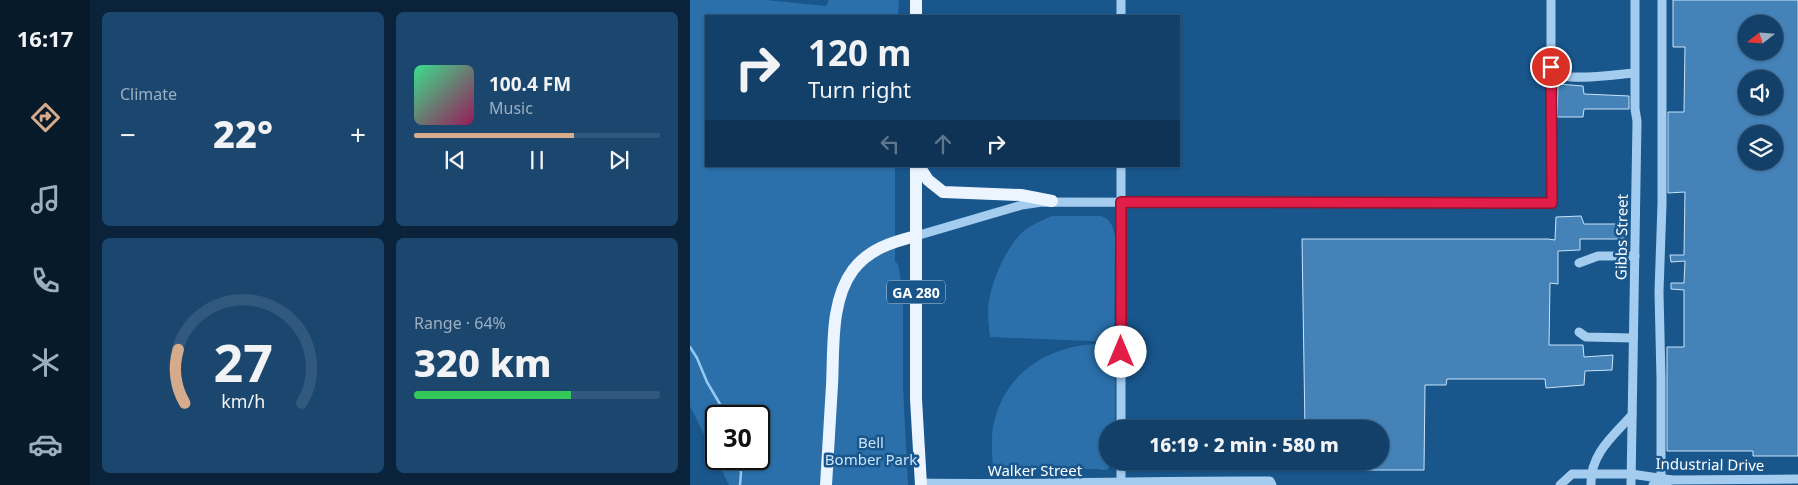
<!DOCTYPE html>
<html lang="en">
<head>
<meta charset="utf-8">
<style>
	:root { --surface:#124069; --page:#1b476f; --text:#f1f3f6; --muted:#9cafc0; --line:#31597d; --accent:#d6ab8b }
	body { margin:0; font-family:"Noto Sans",sans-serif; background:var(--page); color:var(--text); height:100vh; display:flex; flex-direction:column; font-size:19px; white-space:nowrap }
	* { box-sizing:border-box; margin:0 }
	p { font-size:16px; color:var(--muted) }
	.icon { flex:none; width:28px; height:28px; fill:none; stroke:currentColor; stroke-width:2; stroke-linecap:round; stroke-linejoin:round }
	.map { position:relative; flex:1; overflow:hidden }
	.drawer { display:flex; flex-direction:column; gap:12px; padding:12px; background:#0a233a; width:600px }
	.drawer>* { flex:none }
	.hud { position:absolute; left:15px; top:15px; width:475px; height:152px; border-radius:0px; box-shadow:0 1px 4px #0004,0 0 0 1px var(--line); background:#124069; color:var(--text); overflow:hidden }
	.needle { width:32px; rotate:253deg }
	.buttons { position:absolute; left:1048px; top:15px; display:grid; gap:10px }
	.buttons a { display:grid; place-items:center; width:45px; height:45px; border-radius:50%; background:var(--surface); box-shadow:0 1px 4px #0004,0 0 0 1px var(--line); font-size:25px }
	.speed { position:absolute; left:15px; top:405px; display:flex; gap:10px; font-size:25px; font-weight:700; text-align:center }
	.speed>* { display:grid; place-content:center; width:65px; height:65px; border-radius:50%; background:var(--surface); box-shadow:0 1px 4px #0004,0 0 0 1px var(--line); line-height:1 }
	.speed .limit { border:2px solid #111; border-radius:8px; background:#fff; color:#111 }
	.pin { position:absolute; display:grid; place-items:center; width:42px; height:42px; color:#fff; margin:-21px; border:2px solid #fff; border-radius:50%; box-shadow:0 1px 5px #0007 }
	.me { position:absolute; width:55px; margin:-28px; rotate:0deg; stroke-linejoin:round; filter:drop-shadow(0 0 4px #0008) }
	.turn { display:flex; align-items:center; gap:18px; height:105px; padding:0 20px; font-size:22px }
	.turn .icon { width:65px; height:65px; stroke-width:2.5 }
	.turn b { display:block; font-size:35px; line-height:42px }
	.lanes { display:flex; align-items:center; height:48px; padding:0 20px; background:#0003; justify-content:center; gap:25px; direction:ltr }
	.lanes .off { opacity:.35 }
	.big { font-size:38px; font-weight:800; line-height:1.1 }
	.drawer .tile { flex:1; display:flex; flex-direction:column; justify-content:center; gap:8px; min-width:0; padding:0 18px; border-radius:8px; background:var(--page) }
	.drawer .dial { align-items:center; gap:0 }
	.dial svg { height:130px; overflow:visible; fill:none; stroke:var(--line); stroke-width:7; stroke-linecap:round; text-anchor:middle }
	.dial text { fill:var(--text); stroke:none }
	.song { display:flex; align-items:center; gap:15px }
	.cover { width:60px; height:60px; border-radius:8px; background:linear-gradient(135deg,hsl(150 70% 55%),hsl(330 70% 35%)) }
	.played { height:5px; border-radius:2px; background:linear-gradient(90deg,var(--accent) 65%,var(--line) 65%) }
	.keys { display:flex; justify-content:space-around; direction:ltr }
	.heat { display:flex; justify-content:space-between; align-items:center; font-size:28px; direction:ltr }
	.charge { height:8px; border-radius:4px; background:linear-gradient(90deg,#34c759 64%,var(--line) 0) }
	.drawer .tiles { flex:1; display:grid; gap:12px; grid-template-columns:repeat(2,1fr) }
	.trip { position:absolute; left:409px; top:420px; width:290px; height:50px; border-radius:25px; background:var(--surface); box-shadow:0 1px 4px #0004,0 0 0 1px var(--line); font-weight:800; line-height:50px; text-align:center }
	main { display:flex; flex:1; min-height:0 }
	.dock { display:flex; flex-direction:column; width:90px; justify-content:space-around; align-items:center; background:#071a2a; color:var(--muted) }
	.dock .icon { width:35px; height:35px }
	.dock .active { color:var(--accent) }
	.dock b { font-size:22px; color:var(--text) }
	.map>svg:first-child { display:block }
	.green { fill:#2b70aa; fill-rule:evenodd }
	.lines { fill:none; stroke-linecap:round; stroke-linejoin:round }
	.stream { stroke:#96c8f1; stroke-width:2.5 }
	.building { fill:#4582b7; stroke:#c9e4fa; fill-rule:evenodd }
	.minor { stroke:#a3ccee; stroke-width:9 }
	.major { stroke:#ebf4ff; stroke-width:12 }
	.route-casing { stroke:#92132f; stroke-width:12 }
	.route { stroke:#e11d48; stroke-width:9 }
	.labels { text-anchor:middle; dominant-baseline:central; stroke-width:5; stroke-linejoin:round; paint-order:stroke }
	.shield { fill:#18568c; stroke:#baccdc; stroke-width:1 }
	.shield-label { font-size:14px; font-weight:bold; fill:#fff }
	.street-label { font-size:15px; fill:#fff; stroke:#18568c }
	.park-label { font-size:15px; fill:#c9e4fa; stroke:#18568c }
</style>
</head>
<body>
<main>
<nav class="dock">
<b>16:17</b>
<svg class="icon active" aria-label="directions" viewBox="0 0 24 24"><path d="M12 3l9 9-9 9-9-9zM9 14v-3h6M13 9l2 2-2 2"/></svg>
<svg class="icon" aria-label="music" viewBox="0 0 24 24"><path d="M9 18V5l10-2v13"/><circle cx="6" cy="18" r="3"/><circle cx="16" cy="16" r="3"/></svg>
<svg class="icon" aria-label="phone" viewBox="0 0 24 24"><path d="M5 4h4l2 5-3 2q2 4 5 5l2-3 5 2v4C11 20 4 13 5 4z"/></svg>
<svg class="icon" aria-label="climate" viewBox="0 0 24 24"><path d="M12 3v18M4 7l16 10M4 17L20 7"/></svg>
<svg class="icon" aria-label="car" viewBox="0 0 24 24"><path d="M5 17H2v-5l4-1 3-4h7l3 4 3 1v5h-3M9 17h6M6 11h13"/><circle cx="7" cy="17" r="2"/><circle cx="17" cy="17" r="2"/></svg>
</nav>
<section class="drawer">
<div class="tiles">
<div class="tile"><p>Climate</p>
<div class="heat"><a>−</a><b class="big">22°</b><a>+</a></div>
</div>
<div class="tile">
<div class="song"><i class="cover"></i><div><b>100.4 FM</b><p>Music</p></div></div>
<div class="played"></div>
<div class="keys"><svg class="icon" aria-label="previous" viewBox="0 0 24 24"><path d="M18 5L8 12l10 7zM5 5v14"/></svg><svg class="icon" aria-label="pause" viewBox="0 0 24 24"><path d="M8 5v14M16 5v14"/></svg><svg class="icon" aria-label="next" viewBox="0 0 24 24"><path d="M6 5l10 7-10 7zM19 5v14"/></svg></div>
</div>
<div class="tile dial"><svg viewBox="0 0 100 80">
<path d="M14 69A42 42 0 1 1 86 69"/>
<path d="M14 69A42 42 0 0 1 10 36" stroke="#d6ab8b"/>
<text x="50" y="56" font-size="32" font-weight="700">27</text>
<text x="50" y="72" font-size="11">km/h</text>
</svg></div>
<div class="tile"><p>Range · 64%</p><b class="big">320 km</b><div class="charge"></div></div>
</div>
</section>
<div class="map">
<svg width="1108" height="485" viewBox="0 0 1108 485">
	<rect width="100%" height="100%" fill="#18568c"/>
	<g class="green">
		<path d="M0 0H76L136 6 139 0H209L208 16H16V166H205V262L208 264 212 287 213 306V387L218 485H39L0 406ZM26 416H69V459H26Z"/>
		<path d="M362 216H410C420 218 423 226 425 236L424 342 300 337C299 328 298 319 298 310 299 286 316 245 335 230 343 224 353 220 362 216Z"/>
		<path d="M405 344 425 347V429H418V461H423L418 469 414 470 406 469H303C302 455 301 440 303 427 313 375 355 347 405 344Z"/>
	</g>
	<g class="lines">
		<g class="stream">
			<path d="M0 347 7 358 17 382 37 416"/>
			<path d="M48 459 51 473 50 485"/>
		</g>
	</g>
	<g class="building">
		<path d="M983 0H1108V456H1063V451H977V347H994V290L981 289V283H994L995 261 981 262 980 255H994L995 192 978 193V112H994L995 47H983ZM1056 24H1084V51H1056ZM1056 79H1084V106H1056ZM1056 134H1084V161H1056Z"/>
		<path d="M868 84 893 86 894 94 939 96V109H894L893 117H867Z"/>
		<path d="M891 216 894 224H934V239H890V250L868 251V284L860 283 859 345H893L894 357 923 355 922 370 895 371 894 385 856 388 855 379H757L756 385H735L734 470H616V461H690V429H615L612 239H858L865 240 866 217Z"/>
	</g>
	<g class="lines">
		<g class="minor">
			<path d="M431 0V16"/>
			<path d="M861 67C863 69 864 71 866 73 877 82 929 74 944 73"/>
			<path d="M226 236 332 205 352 202 861 203V0"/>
			<path d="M889 263 908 256H945"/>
			<path d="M889 332 896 337 943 338"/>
			<path d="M431 429V166"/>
			<path d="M971 478V379L969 292 972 204V0"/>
			<path d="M231 483C347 485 463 480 580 481L582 485"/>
			<path d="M431 483V461"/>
			<path d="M870 485 882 474H941L982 480 1108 479"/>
			<path d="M901 485C900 454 923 436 942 415"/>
			<path d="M941 485 947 121 945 109V0"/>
			<path d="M963 485 971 484 981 480"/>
		</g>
		<g class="major">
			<path d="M226 16V0"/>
			<path d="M226 166V399L231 485"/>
			<path d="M229 166 238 180 253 192 331 195 362 201"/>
			<path d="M136 485C138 452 140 419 142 385 144 348 140 301 163 270 179 249 202 242 226 236"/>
		</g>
	</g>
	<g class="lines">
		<defs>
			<path id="route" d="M431 352V202L862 203 861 67"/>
		</defs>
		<use href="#route" class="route-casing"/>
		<use href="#route" class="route"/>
	</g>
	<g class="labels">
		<rect class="shield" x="197" y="280.5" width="58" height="23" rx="4"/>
		<g class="shield-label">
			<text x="226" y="292">GA 280</text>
		</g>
		<g class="street-label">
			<text transform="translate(931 237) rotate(-89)">Gibbs Street</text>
			<text transform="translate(1020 464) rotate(1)">Industrial Drive</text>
			<text x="345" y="470">Walker Street</text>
		</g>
		<g class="park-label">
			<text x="181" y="442">Bell<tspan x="181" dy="17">Bomber Park</tspan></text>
		</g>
	</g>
</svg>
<div class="buttons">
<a><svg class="needle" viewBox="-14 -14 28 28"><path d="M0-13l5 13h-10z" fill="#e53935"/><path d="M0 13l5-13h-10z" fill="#9cafc0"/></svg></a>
<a><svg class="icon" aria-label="sound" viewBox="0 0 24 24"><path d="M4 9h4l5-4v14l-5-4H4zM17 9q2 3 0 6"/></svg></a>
<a><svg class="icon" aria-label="layers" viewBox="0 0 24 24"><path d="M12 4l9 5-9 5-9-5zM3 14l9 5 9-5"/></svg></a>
</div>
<div class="speed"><div class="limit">30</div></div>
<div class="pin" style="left:861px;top:67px;background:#d93025"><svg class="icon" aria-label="arrive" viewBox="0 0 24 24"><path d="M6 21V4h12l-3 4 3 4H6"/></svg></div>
<svg class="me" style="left:431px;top:352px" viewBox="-20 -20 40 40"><circle r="19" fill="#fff"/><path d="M0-13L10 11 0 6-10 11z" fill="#e11d48"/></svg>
<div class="trip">16:19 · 2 min · 580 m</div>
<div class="hud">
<div class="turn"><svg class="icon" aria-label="right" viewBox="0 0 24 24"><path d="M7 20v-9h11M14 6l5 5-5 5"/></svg><div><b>120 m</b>Turn right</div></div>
<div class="lanes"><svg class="icon off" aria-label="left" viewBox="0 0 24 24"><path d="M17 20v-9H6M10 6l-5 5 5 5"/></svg><svg class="icon off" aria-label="ahead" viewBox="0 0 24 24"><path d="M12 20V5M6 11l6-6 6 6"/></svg><svg class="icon" aria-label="right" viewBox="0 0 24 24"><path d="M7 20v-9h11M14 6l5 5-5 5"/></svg></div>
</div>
</div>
</main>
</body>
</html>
